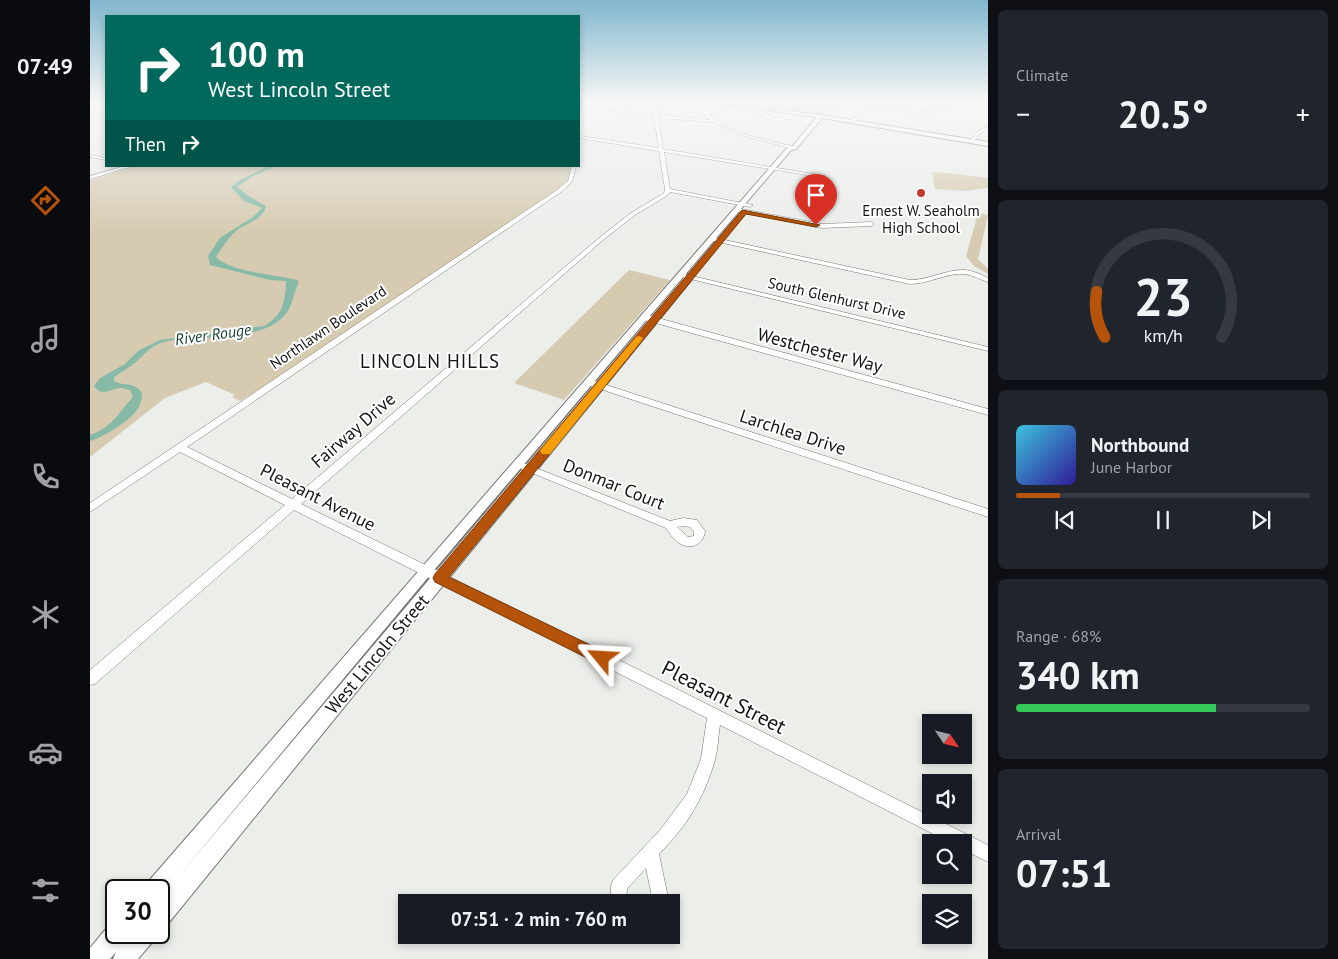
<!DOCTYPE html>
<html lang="en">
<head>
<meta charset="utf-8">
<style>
	:root { --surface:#171b24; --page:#20242c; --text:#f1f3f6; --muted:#9ea1a6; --line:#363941; --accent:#b45309 }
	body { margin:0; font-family:"PT Sans",sans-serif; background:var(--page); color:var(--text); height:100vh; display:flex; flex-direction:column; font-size:19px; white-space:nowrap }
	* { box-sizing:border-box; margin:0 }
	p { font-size:16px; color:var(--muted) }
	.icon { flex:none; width:28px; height:28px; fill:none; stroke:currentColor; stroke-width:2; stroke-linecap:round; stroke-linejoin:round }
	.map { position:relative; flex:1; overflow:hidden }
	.side { display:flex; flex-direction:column; gap:10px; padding:10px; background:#0d0f14; width:350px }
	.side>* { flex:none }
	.banner { position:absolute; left:15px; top:15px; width:475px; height:152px; border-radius:0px; box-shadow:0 2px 8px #0003; background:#00695c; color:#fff; overflow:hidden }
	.needle { width:32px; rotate:125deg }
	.tools { position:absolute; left:832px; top:714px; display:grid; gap:10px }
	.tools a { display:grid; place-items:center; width:50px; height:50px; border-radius:0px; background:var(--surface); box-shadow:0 2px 8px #0003; font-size:25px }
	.speed { position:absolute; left:15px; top:879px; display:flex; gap:10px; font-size:25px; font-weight:700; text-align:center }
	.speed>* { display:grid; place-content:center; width:65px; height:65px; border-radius:50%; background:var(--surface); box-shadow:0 2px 8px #0003; line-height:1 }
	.speed .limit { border:2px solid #111; border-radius:8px; background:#fff; color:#111 }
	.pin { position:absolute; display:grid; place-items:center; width:42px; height:42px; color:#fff; margin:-51px -21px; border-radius:50% 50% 50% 0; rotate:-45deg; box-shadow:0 0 5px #0007 }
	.pin .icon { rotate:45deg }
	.me { position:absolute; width:55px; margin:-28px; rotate:297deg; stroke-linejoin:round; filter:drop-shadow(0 0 4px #0008) }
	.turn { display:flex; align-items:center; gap:18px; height:105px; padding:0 20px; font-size:22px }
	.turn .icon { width:65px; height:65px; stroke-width:2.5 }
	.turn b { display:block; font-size:35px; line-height:42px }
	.then { display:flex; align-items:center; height:48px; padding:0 20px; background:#0003; gap:10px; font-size:19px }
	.big { font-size:38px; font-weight:600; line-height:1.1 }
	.side .widget { flex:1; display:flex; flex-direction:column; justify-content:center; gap:8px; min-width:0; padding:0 18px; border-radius:8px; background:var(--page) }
	.side .dial { align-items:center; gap:0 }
	.dial svg { height:130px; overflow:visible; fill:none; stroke:var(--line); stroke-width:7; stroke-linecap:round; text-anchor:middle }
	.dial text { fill:var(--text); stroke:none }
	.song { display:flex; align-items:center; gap:15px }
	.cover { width:60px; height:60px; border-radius:8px; background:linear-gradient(135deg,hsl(190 70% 55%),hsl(250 70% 35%)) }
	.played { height:5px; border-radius:2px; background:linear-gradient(90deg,var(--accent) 15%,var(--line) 15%) }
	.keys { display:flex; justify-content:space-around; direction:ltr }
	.heat { display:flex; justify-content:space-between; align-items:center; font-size:28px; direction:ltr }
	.charge { height:8px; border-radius:4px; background:linear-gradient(90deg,#34c759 68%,var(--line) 0) }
	.trip { position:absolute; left:308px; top:894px; width:282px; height:50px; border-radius:0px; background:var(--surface); box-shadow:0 2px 8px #0003; font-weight:600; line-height:50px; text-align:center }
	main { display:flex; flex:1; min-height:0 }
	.tabs { display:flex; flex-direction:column; width:90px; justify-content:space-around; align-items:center; background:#090b0e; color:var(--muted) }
	.tabs .icon { width:35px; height:35px }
	.tabs .active { color:var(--accent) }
	.tabs b { font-size:22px; color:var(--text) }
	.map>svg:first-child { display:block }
	.green { fill:#d6cbb1 }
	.water { fill:#86baa6 }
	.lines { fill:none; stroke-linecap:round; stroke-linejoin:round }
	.minor-casing { stroke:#767774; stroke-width:1 }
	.tertiary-casing { stroke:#767774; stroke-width:2 }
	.minor { fill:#fff; fill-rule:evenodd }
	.tertiary { fill:#fff; fill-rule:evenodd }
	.route { fill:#b45309; stroke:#753606 }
	.slow { fill:#f59e0b }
	.poi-dot { fill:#c73930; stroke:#fff; stroke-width:2 }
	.labels { text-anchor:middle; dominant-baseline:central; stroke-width:4; stroke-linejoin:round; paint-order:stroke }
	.far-poi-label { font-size:15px; fill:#141413; stroke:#fff }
	.far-street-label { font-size:15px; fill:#141413; stroke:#fff }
	.far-water-label { font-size:16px; font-style:italic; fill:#133f31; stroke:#fff }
	.street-label { font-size:18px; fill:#141413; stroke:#fff }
	.neighbourhood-label { font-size:19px; letter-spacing:1px; fill:#141413; stroke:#fff }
	.near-street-label { font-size:21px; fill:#141413; stroke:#fff }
</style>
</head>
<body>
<main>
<nav class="tabs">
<b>07:49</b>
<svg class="icon active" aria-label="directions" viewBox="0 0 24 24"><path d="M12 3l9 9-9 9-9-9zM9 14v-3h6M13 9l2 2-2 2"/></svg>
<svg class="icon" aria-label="music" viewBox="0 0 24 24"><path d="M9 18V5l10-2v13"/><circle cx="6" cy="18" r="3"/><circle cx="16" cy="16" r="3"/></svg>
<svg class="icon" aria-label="phone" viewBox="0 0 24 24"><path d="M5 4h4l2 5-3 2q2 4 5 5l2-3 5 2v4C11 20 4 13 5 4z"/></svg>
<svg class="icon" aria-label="climate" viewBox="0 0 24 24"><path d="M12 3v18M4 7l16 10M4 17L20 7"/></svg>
<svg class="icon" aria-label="car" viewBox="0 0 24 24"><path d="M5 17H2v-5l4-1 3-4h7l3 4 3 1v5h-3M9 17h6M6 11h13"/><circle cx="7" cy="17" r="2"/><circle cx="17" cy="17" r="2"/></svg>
<svg class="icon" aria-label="filters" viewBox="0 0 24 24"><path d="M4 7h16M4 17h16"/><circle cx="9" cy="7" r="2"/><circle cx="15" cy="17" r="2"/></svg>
</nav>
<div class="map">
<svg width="898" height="959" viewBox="0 0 898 959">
	<rect width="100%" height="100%" fill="#eceeea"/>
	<g class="green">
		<path d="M620 100H756L734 114Z"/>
		<path d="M46 166H485L483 182 218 361 150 401 142 397 145 395 116 382 75 398 0 457V180Z"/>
		<path d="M847 172 898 178V188L876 191 845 189 842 173Z"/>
		<path d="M888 213 898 215 888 259 898 269V274L884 266 876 256Z"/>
		<path d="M539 270 580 280 474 400 424 383Z"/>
	</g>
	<path class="water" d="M179 166H187L163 176 147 187 157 195 176 206C173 220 156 223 146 231 138 238 132 248 126 257 142 273 186 274 207 280L209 282C203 293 203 307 194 316 169 343 111 334 78 341 58 345 55 356 41 366 35 370 30 373 24 377V381C34 387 45 381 52 393 52 398 51 403 48 408 43 419 12 438 0 441V435C23 427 27 414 43 397L40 390C37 390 34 388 31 388 21 388 12 398 4 386L10 378 35 364 48 351 70 340 174 326C193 315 195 302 196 281L180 280 120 265 118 256 130 238 163 217 172 208 154 201 141 187 150 180Z"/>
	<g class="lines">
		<defs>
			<g id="minor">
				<path d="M0 100H6L0 102Z"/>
				<path d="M492 100H496L495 105 564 115V110L573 104 599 100 575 106 567 111 568 115 621 120 615 115 609 105 612 100H614L613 105C627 129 659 136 684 142 691 144 700 145 706 148L704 149 650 135 624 122 568 118 573 149 735 176 719 197 716 195 730 177 574 152 580 189 663 205 660 207 580 192 578 195 545 215 513 240 211 504 501 646 898 845V862L874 850V842H859L630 725C628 737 628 749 625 760 614 798 597 826 569 854L579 902H563L556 868 537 889 536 902H520L521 886 523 880 571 829 597 794 611 759 617 718 204 510 5 684 0 685V670L195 505 90 452 0 512V503L467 190 478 181 482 166H486L482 182 471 192 97 447 202 499 509 238 541 213 574 193 575 189 569 151 489 138V123ZM495 107 564 117 569 148 491 136Z"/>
				<path d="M792 100H796L787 106 838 112 890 100H896L838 114 784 108 763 122 760 121Z"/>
				<path d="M659 106 683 117 698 120C685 124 669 115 658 109Z"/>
				<path d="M898 126V129L890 133 883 142H879L888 131Z"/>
				<path d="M0 155 16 158V160L0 157Z"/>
				<path d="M35 166H43L0 179V176Z"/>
				<path d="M646 208 732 224 781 222 784 224 781 226 732 228 644 211 643 210Z"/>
				<path d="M621 237 820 280C839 280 857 269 875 270 883 271 891 274 898 278V282C891 280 883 275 875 274 858 272 839 284 820 284L619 240V238Z"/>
				<path d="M590 273 898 347V351L588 276V274Z"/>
				<path d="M551 315H557L898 409V415L551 319Z"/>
				<path d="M498 379 898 509V517L495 384 494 382Z"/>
				<path d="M428 461 580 521 593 518 607 520 615 531C614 544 601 551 589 543 583 540 580 533 576 528L425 466 423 464ZM593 526 600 527 604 532V536L598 537 587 527Z"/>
			</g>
			<g id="tertiary">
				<path d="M601 100 731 115 898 142V146L732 118 706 149 701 150 340 575 87 878 597 274H603V278L77 925 69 928V900L71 898 69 899V890H53L57 883 697 148 702 147 727 117Z"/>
				<path d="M26 922V932H39L36 939 41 932H67L64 940 48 959H23L26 952 20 959H0V948L20 924Z"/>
			</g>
		</defs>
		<use href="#minor" class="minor-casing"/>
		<use href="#tertiary" class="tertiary-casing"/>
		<use href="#minor" class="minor"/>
		<use href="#tertiary" class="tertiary"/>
	</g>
	<linearGradient id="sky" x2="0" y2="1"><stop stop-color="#81b6ce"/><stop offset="0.43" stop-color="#f6f7f6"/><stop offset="1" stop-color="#f6f7f6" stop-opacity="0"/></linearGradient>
	<rect width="898" height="234" fill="url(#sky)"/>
	<path class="route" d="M652 210 730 225 726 227 656 214 359 577 517 653 519 658 517 663 512 665 507 663 345 582 343 578 345 574Z"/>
	<path class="slow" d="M549 336 553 338 552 340 460 454H452L450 451 452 448 546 337Z"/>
	<circle class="poi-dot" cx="831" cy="193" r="5"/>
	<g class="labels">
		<g class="far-poi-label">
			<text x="831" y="210">Ernest W. Seaholm<tspan x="831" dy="17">High School</tspan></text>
		</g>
		<g class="far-street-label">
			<text transform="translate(747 298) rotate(13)">South Glenhurst Drive</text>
			<text transform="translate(238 327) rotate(-34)">Northlawn Boulevard</text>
		</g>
		<g class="far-water-label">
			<text transform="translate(123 334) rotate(-8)">River Rouge</text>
		</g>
		<g class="street-label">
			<text transform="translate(730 350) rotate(15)">Westchester Way</text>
			<text transform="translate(263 430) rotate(-41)">Fairway Drive</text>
			<text transform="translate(703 432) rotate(18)">Larchlea Drive</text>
			<text transform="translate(524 484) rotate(22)">Donmar Court</text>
			<text transform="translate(228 497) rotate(27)">Pleasant Avenue</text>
			<text transform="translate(287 654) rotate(-50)">West Lincoln Street</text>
		</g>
		<g class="neighbourhood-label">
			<text x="340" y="361">LINCOLN HILLS</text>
		</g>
		<g class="near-street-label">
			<text transform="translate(634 697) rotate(27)">Pleasant Street</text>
		</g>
	</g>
</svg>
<div class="tools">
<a><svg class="needle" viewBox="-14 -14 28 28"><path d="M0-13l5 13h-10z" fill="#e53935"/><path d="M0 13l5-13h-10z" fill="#9ea1a6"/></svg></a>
<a><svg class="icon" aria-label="sound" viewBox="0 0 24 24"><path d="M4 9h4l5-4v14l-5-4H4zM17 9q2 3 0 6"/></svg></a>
<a><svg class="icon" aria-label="search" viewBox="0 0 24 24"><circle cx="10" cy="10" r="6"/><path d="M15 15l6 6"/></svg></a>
<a><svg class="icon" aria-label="layers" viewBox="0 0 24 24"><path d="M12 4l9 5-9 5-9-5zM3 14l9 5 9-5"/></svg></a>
</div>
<div class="speed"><div class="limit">30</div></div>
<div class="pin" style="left:726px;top:225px;background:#d93025"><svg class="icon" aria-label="arrive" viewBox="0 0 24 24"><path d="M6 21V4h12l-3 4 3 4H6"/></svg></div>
<svg class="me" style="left:512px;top:658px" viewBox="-20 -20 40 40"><path d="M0-17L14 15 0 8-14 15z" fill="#b45309" stroke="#fff" stroke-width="4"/></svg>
<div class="trip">07:51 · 2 min · 760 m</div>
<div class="banner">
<div class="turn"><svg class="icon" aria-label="right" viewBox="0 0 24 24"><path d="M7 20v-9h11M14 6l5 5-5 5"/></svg><div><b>100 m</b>West Lincoln Street</div></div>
<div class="then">Then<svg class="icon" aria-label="right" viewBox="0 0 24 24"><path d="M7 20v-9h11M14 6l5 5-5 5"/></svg></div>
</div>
</div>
<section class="side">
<div class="widget"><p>Climate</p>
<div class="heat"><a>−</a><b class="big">20.5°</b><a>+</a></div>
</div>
<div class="widget dial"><svg viewBox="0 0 100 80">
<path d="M14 69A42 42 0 1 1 86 69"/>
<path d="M14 69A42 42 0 0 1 9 41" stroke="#b45309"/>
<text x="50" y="56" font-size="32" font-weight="700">23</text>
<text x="50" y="72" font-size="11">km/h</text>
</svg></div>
<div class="widget">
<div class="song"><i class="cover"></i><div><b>Northbound</b><p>June Harbor</p></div></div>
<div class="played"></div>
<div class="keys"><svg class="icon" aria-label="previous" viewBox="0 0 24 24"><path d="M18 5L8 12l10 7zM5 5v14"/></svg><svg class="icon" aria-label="pause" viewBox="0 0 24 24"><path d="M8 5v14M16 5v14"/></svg><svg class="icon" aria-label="next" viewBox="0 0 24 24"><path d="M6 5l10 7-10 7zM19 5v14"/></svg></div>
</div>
<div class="widget"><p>Range · 68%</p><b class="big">340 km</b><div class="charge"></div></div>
<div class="widget"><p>Arrival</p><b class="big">07:51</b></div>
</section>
</main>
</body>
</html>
